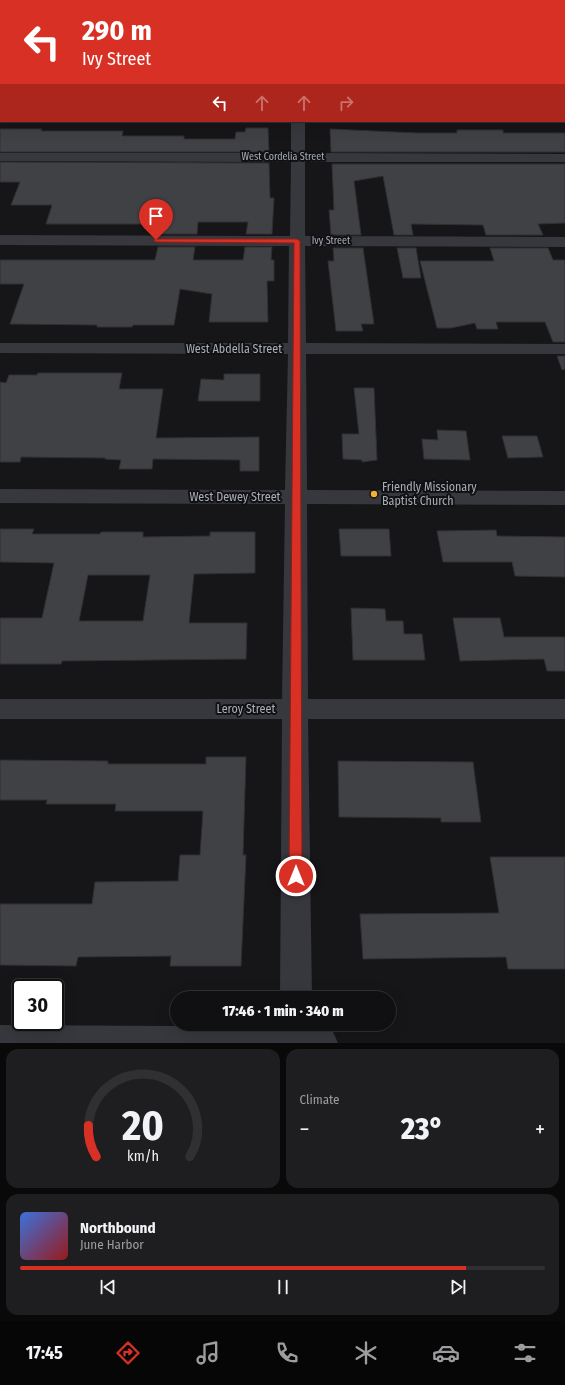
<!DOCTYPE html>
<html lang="en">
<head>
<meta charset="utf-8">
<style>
	:root { --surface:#101012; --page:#1e1e20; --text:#f1f3f6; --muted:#9c9d9f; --line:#303032; --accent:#d93025 }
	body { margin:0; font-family:"Fira Sans Condensed",sans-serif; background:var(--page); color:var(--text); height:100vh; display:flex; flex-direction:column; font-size:15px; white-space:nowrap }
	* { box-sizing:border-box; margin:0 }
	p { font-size:13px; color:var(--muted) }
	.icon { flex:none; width:22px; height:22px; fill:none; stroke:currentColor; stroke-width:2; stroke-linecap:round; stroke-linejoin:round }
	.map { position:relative; height:1043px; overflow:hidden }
	.panel { display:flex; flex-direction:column; gap:6px; padding:6px; background:#09090a; flex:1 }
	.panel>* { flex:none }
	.top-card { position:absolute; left:0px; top:0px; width:565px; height:122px; box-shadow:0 4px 16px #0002,0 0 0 1px var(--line); background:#d93025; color:#fff; overflow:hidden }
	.speed { position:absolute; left:12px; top:979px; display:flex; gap:8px; font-size:20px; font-weight:700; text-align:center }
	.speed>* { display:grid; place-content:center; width:52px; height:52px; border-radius:50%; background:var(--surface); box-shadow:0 4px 16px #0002,0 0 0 1px var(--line); line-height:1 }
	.speed .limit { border:2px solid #111; border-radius:6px; background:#fff; color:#111 }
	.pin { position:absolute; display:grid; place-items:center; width:34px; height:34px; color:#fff; margin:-41px -17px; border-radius:50% 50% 50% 0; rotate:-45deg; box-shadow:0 0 4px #0007 }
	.pin .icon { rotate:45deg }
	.me { position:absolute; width:44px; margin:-22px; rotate:0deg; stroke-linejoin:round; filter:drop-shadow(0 0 3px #0008) }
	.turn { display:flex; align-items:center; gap:14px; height:84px; padding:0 16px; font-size:18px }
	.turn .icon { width:52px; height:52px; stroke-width:2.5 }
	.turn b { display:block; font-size:28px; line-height:34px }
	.lanes { display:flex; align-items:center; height:38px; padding:0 16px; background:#0003; justify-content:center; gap:20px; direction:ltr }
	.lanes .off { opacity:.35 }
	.big { font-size:30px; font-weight:800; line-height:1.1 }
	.panel .tile { flex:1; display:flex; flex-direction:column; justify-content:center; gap:6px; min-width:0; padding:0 14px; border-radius:12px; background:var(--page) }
	.panel .dial { align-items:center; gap:0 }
	.dial svg { height:104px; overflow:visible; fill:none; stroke:var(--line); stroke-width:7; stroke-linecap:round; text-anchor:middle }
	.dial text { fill:var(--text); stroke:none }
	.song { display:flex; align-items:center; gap:12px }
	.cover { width:48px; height:48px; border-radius:6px; background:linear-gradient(135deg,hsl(220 70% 55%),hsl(0 70% 35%)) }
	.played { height:4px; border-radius:2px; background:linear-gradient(90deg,var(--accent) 85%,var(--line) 85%) }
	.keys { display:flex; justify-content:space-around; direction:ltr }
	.heat { display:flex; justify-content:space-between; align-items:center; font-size:22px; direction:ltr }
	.panel .tiles { flex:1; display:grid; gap:6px; grid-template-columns:1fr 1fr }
	.tile:last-child { grid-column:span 2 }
	.trip { position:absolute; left:170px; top:991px; width:226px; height:40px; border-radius:20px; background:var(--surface); box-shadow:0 4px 16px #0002,0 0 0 1px var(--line); font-weight:800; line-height:40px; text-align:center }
	.tab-bar { display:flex; height:64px; justify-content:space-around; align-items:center; background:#060607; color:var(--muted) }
	.tab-bar .icon { width:28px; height:28px }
	.tab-bar .active { color:var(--accent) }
	.tab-bar b { font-size:18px; color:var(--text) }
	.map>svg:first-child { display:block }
	.built { fill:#222225 }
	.building { fill:#404145; stroke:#303034; fill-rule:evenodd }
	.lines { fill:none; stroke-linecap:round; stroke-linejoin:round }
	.street { fill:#37383d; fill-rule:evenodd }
	.route { fill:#d93025; stroke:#8d1f18 }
	.poi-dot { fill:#f2b134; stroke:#111113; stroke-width:1.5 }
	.labels { text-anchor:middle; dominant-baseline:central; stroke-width:4; stroke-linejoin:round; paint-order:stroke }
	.far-street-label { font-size:10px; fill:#a8adb8; stroke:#111113 }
	.street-label { font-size:12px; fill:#a8adb8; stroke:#111113 }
	.poi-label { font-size:12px; fill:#a8adb8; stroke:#111113; text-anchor:start }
</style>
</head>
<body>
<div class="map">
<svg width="565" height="1043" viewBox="0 0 565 1043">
	<rect width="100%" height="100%" fill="#161618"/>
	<g class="built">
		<path d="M0 0H292L1 1 0 35Z"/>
		<path d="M304 0H565V36L564 1Z"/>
	</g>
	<g class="building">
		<path d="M246 128H268L269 152H0V129H42L41 131H123L122 136H184V139H235L236 132H245Z"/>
		<path d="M330 129 417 133H457V130H503V133H565V152H331Z"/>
		<path d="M0 162 269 163 270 198H274L272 234H246L248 222H198L197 234H160L162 224H46L52 205H11L20 182H0Z"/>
		<path d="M332 164H565V223L538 224 543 235H486L483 225 411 224 413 235H394L383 176 354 181 361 235H331L329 210H334Z"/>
		<path d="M158 247H195L193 260H243L245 247H272L271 260H274V281H267L268 322H209L212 294 180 289 174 325H133L132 327H97V325L10 324 24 284H0V260H155Z"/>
		<path d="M333 248H363L374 324H361L363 331H336L328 261H334Z"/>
		<path d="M397 248H416L421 278H403Z"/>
		<path d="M490 248H548L553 260H565V342H553L545 322H496L498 329H477L475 323 451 328H437L420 261H494Z"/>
		<path d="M557 356H565V369L562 370Z"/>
		<path d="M38 373H122L119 389H163L156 438 259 437V471H240V460L153 459 152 469H119L121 460 105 459V458L21 457 20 462H0V382L6 383 9 375H37Z"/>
		<path d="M224 374H260V401H198L201 379 224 380Z"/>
		<path d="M354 388H374L377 460 362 462V460L343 459 342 434H359Z"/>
		<path d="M437 430 466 431 470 460 424 459 422 439 438 440Z"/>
		<path d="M502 436H537L543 457 508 458Z"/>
		<path d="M0 529H34L32 534H100L101 532H143V537L210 536V532H255V573L194 574 189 623H247L246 659 62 661 61 664H0V618H42L54 563 0 562ZM88 575H150L143 621H79Z"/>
		<path d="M339 529H389L391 556H341Z"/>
		<path d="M496 530 497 536 565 537V577L515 576 512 562H443L437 531Z"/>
		<path d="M351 608 385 609 386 621H403L404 634H422L425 660H353Z"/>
		<path d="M453 618H500L504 637H565V671H547L544 659 460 661Z"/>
		<path d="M206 757H246L243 855H246L241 966H170L171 956 78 957 76 966 0 965V904H92L95 882 178 881 180 855H200L203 811H115L116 804H46L47 800H0V760L108 761V764H206Z"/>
		<path d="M338 761 473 762 481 822H441V818L339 817Z"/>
		<path d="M490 857H565V969H508L506 957 363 959 360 914 499 913Z"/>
	</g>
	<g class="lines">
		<g class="street">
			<rect x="293" y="0" width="10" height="1"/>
			<rect x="0" y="34" width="1" height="6"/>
			<rect x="564" y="35" width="1" height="6"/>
			<rect x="0" y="87" width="1" height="8"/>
			<rect x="564" y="88" width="1" height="8"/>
			<path d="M291 121H305V153L565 154V162H305V236L565 237V247L305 246 306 343 565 344V354H306L307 490 565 491V505L307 504 308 699H565V719H308L312 998H280L282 719H0V699H282L285 504 0 503V489L285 490 288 354 0 353V343H288L289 246 0 245V235L290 236 291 162 0 161V153H291Z"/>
			<path d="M0 1025 321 1027 333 1032 338 1043H0Z"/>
		</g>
	</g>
	<path class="route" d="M154 239H297L300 241 302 876 300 880 296 882 291 880 289 876 294 243 156 242 153 240Z"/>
	<circle class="poi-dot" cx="374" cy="494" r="4"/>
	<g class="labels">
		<g class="far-street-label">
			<text x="283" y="157">West Cordelia Street</text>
			<text x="331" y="241">Ivy Street</text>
		</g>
		<g class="street-label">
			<text x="234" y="349">West Abdella Street</text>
			<text x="235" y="497">West Dewey Street</text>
			<text x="246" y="709">Leroy Street</text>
		</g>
		<g class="poi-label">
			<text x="382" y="487">Friendly Missionary<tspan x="382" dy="14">Baptist Church</tspan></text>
		</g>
	</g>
</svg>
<div class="speed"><div class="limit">30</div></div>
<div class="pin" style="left:156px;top:240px;background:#d93025"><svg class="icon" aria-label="arrive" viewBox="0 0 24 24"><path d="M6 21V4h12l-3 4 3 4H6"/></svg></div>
<svg class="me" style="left:296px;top:876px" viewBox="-20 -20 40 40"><circle r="17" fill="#d93025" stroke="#fff" stroke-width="3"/><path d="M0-11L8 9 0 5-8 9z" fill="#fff"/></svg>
<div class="trip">17:46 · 1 min · 340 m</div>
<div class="top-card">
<div class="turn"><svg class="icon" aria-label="left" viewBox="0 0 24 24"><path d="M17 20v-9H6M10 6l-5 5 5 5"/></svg><div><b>290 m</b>Ivy Street</div></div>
<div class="lanes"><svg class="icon" aria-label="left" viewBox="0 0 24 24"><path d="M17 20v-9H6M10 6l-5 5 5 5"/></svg><svg class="icon off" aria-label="ahead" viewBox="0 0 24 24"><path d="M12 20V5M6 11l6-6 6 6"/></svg><svg class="icon off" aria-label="ahead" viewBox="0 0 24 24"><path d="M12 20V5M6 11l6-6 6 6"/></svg><svg class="icon off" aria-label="right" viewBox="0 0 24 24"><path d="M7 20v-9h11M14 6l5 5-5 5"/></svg></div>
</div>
</div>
<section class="panel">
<div class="tiles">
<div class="tile dial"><svg viewBox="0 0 100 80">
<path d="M14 69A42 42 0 1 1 86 69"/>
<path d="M14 69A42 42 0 0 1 8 45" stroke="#d93025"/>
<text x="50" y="56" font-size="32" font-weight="700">20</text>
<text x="50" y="72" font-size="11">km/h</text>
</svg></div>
<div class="tile"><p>Climate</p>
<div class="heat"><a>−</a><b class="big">23°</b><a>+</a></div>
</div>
<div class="tile">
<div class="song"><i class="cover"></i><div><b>Northbound</b><p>June Harbor</p></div></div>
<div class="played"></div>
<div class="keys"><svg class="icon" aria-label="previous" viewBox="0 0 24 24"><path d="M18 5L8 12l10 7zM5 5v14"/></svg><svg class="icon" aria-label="pause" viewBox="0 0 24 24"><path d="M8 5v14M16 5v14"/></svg><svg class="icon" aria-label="next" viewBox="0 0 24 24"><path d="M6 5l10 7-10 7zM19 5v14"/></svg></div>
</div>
</div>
</section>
<nav class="tab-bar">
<b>17:45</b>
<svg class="icon active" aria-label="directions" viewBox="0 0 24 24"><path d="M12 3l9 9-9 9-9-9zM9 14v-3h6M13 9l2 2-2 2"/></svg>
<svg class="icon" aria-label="music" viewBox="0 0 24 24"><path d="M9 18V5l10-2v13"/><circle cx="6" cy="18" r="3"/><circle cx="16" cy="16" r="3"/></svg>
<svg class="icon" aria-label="phone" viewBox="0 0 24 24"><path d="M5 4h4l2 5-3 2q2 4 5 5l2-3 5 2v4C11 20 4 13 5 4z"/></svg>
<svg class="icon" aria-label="climate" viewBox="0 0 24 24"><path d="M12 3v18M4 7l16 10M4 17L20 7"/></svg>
<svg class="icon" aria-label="car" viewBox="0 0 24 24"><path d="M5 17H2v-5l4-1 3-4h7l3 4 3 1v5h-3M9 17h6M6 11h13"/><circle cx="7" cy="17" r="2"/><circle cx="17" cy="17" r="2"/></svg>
<svg class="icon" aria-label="filters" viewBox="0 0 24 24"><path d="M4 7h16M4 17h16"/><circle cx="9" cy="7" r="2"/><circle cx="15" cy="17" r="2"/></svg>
</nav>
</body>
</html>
